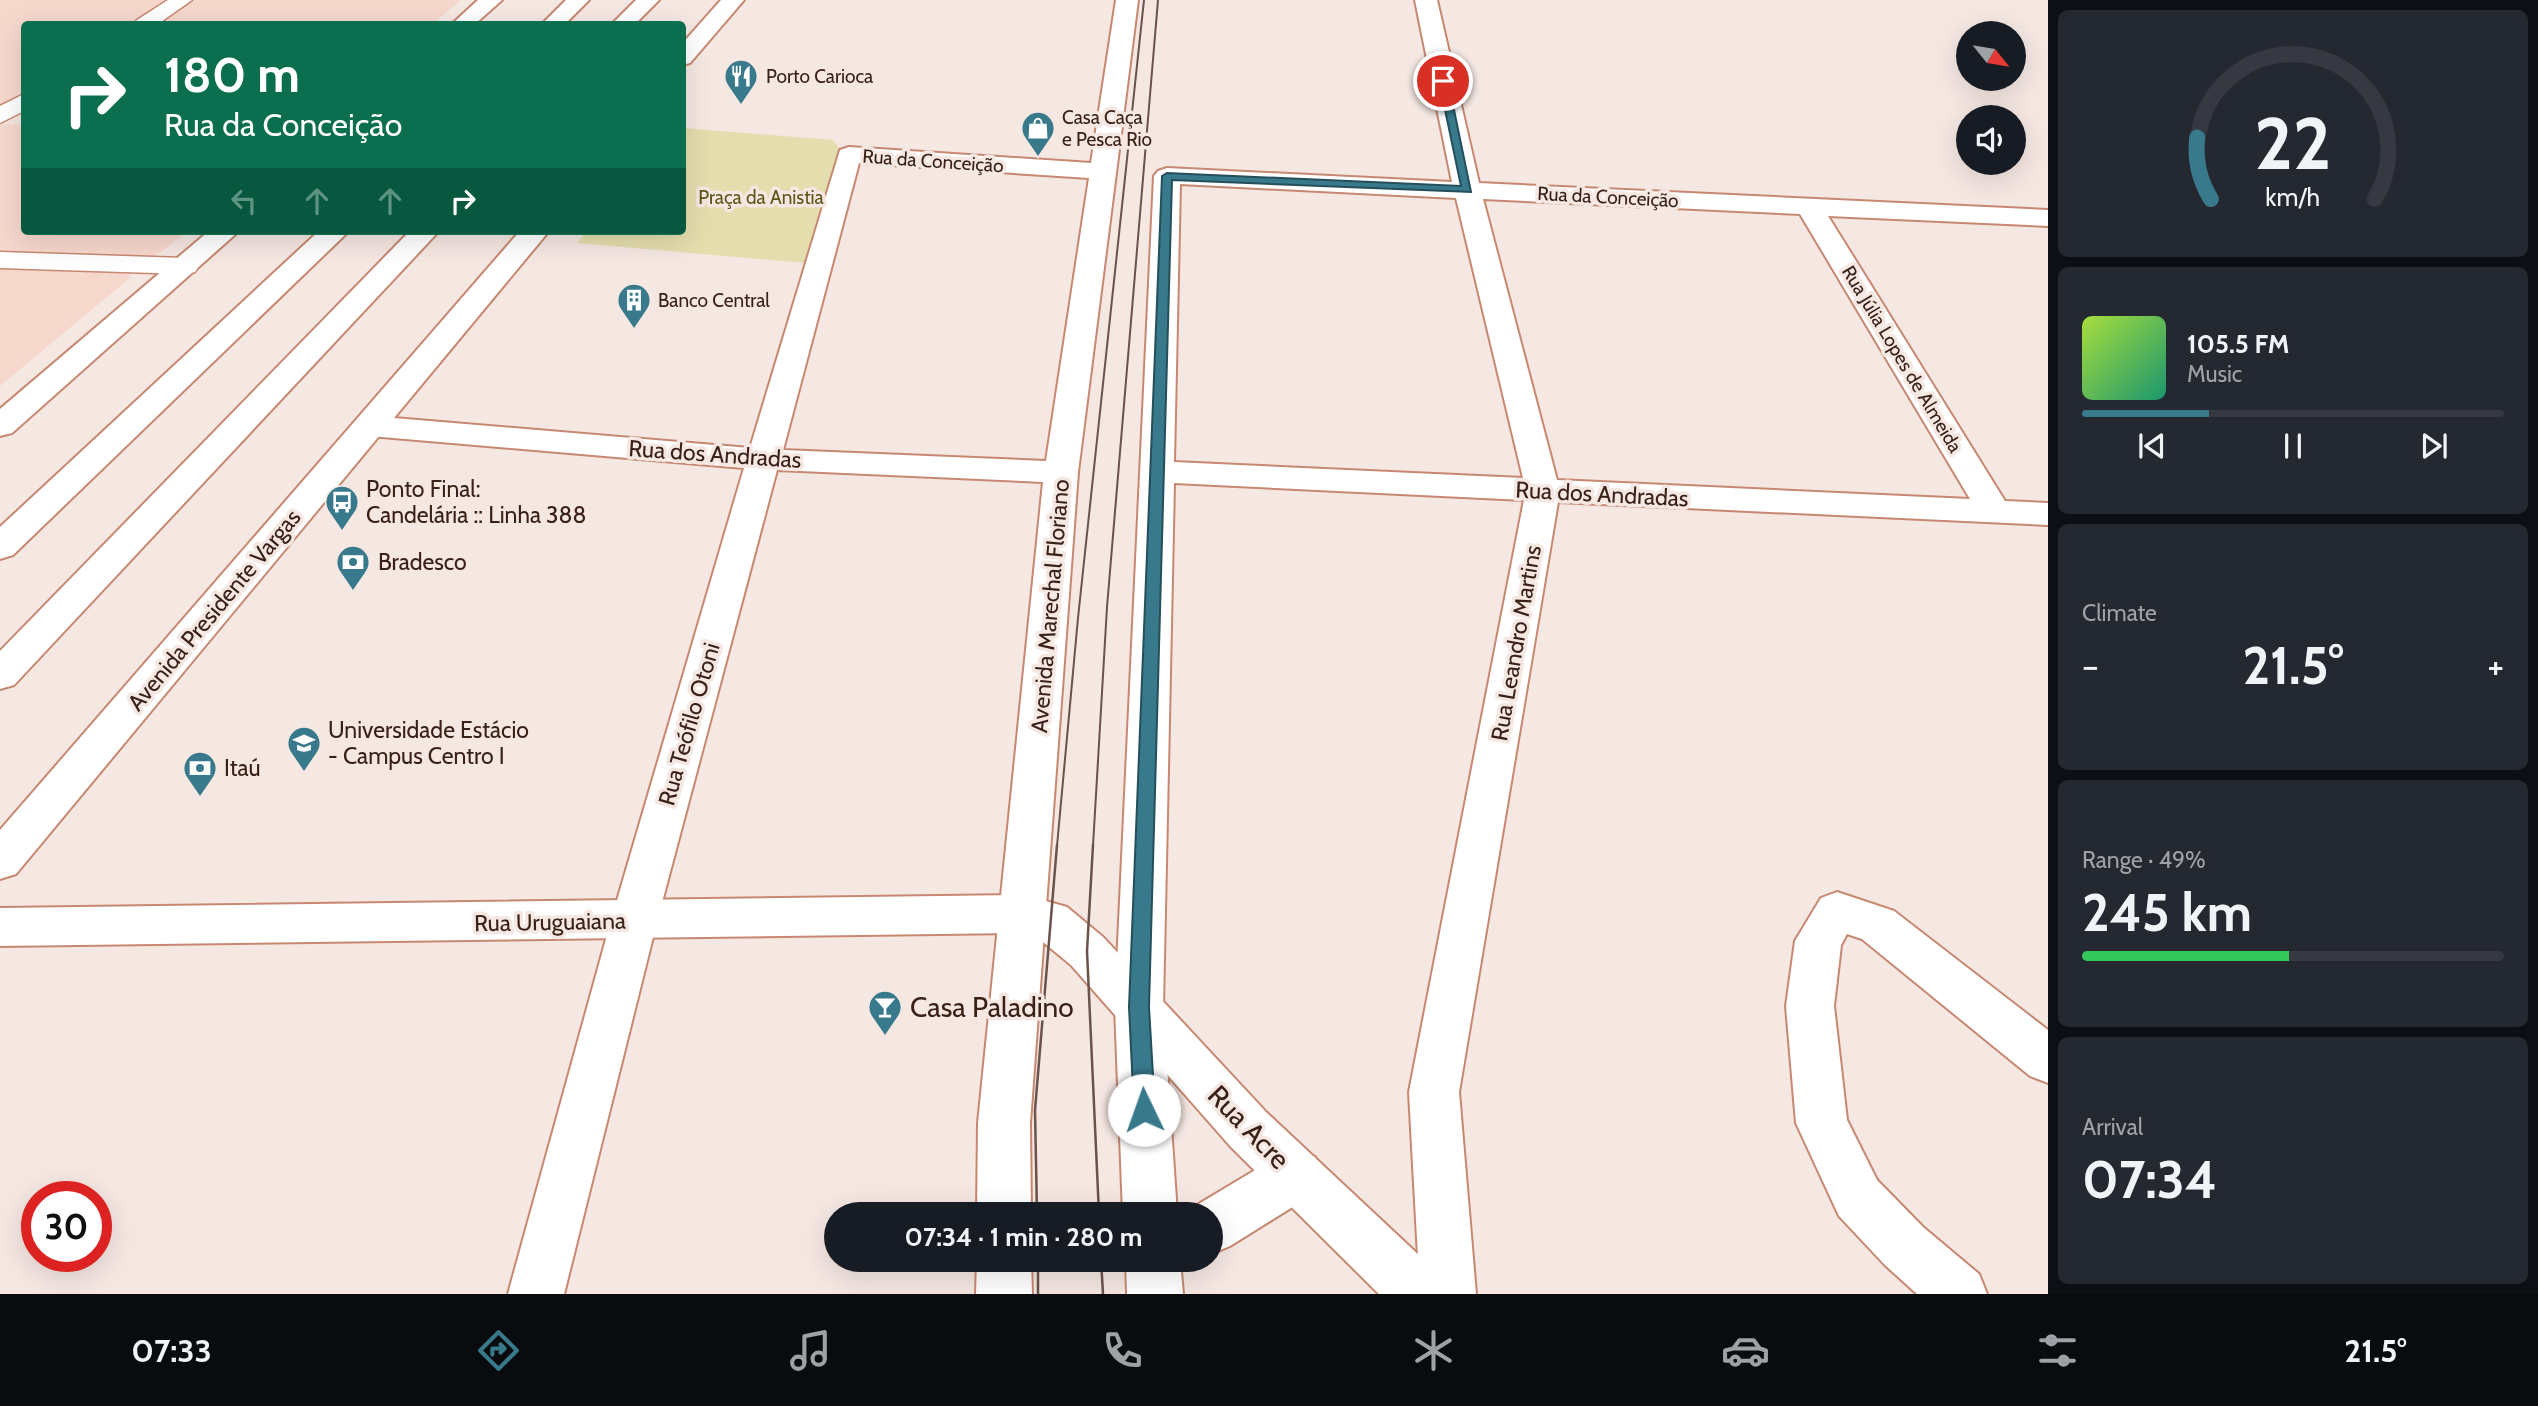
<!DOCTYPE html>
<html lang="en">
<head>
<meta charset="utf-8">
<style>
	:root { --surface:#171b24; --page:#242831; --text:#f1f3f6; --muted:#9ea1a6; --line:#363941; --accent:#38798c }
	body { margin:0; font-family:Cabin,sans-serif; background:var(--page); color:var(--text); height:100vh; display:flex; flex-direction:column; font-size:26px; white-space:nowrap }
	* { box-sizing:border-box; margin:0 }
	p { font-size:23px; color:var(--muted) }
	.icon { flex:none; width:38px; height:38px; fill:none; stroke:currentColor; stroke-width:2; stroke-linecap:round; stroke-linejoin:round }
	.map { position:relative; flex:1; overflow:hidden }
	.drawer { display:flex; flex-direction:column; gap:10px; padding:10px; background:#0d0f14; width:490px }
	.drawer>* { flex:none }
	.top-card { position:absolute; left:21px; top:21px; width:665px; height:214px; border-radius:7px; box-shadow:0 7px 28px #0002; background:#0b6e4f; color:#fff; overflow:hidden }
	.needle { width:46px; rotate:120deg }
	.tools { position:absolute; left:1956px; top:21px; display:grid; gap:14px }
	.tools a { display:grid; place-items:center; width:70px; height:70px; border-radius:50%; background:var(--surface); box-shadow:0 7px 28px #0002; font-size:35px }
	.speed { position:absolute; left:21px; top:1181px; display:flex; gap:14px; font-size:35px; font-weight:700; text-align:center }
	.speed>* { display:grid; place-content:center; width:91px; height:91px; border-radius:50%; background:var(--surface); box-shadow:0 7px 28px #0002; line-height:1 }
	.speed .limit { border:10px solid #d22; background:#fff; color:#111 }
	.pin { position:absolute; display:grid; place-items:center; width:60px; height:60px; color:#fff; margin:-30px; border:4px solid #fff; border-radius:50%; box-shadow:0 2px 7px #0007 }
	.me { position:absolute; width:77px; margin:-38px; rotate:357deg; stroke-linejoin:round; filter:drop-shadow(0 0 5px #0008) }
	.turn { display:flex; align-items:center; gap:24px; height:147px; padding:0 28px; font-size:32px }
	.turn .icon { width:91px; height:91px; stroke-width:2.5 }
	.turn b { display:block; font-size:49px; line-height:60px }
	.lanes { display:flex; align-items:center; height:66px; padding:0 28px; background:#0003; justify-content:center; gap:35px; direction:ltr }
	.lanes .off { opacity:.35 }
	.big { font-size:52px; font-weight:700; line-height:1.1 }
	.drawer .tile { flex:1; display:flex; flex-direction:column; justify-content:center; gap:10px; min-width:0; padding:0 24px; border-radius:10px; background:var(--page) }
	.drawer .dial { align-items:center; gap:0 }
	.dial svg { height:182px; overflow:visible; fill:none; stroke:var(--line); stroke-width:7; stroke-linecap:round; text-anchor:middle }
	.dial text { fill:var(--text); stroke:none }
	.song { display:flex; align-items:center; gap:21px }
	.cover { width:84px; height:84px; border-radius:10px; background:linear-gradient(135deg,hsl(80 70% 55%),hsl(160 70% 35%)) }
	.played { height:7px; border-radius:4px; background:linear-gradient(90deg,var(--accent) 30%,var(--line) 30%) }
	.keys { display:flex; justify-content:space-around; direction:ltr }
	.heat { display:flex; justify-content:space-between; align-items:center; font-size:38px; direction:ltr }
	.charge { height:10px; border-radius:5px; background:linear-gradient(90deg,#34c759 49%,var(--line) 0) }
	.trip { position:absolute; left:824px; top:1202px; width:399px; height:70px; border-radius:35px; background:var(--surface); box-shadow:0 7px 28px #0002; font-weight:700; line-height:70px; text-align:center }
	.dock { display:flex; height:112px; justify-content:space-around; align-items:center; background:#090b0e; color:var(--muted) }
	.dock .icon { width:49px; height:49px }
	.dock .selected { color:var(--accent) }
	.dock b { font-size:32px; color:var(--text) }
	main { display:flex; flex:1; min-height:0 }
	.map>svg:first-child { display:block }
	.built { fill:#f6d7cc }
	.green { fill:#e4ddad }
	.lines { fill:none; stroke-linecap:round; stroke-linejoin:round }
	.pedestrian-casing { stroke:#c78871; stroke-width:3 }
	.minor-casing { stroke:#c78871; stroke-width:4 }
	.tertiary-casing { stroke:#c78871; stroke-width:4 }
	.secondary-casing { stroke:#c78871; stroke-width:4 }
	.primary-casing { stroke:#c78871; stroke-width:4 }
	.pedestrian { fill:#fff; fill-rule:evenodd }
	.minor { fill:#fff; fill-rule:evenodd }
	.tertiary { fill:#fff; fill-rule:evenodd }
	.secondary { fill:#fff; fill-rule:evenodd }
	.primary { fill:#fff; fill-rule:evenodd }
	.tram-far1 { stroke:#69534b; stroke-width:2 }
	.tram { stroke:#69534b; stroke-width:2.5 }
	.route { fill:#38798c; stroke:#244f5b; stroke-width:2 }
	.labels { text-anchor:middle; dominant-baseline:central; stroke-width:7; stroke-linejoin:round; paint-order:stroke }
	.far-poi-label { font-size:19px; fill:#3a2118; stroke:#f5e7e2; text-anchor:start }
	.far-street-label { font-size:19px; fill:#3a2118; stroke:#f5e7e2 }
	.far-park-label { font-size:19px; fill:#5e5518; stroke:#f5e7e2 }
	.street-label { font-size:23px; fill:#3a2118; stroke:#f5e7e2 }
	.poi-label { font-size:23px; fill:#3a2118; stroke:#f5e7e2; text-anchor:start }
	.near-poi-label { font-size:28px; fill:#3a2118; stroke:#f5e7e2; text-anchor:start }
	.near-street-label { font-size:28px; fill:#3a2118; stroke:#f5e7e2 }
</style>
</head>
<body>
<main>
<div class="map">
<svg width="2048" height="1294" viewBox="0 0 2048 1294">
	<rect width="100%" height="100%" fill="#f5e7e2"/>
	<g class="built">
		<path d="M0 0H173L135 24H24V94L0 110Z"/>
		<path d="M188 0H461L432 24H150Z"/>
		<path d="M7 124 24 125V231H187L161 252 145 259 0 256V125Z"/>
		<path d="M0 268 127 273 131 277 0 386Z"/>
	</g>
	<path class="green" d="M683 128 833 140 843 153 805 263 577 243 587 231H682Z"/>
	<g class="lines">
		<defs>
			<g id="pedestrian">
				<path d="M168 0H192L158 24H134L137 20Z"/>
				<path d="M24 94V111L0 123V106Z"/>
				<path d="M0 252 185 258 195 260 199 266 195 272 185 274 0 268Z"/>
			</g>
			<g id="minor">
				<path d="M1116 0H1138L1078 472 1030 1123 1031 1214H977L978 1123 1043 482 777 470 657 921 564 1294H508L611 921 744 468 370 436 358 433 354 426 358 419 370 416 750 448 840 150 849 147 1091 163ZM859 163 1089 178 1046 461 783 450Z"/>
				<path d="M1415 0H1437L1479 183 2048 210V226L1828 216 2005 501 2048 503V525L1558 502 1459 1092 1476 1294H1420L1409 1092 1524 500 1174 483 1163 1007 1177 1214H1123L1115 1007 1154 176 1158 171 1167 168 1452 182ZM1180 184 1456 198 1523 478 1174 462ZM1483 199 1800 214 1970 499 1557 480Z"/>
				<path d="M1837 892 1894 911 2048 1030V1083L2030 1076 1862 939 1847 934 1841 945 1834 1006 1847 1120 1877 1180 1923 1227 1979 1274 1987 1294H1917L1885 1265 1839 1216 1796 1123 1786 1006 1795 941 1821 898Z"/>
				<path d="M1296 1150 1315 1157 1322 1175 1315 1193 1230 1246 1211 1254V1214H1189L1192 1208 1277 1157Z"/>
				<path d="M977 1260H1031L1032 1294H976Z"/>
				<path d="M1126 1260H1180L1183 1294H1127Z"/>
			</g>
			<path id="tertiary" d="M1024 895 1067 907 1103 937 1267 1113 1439 1274 1447 1294H1379L1231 1147 1071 965 1037 937 1024 933 0 946V908Z"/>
			<g id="secondary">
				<path d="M478 0H502L475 24H452Z"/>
				<path d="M721 0H744L690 63 682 65V44Z"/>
				<path d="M209 231H239L12 433 0 436V409Z"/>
				<path d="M520 231H549L16 874 0 879V830Z"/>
			</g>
			<g id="primary">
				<path d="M566 0H589L565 24H542Z"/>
				<path d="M636 0H659L635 24H612Z"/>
				<path d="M319 231H349L13 555 0 559V527Z"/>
				<path d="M410 231H439L14 685 0 689V651Z"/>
			</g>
		</defs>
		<use href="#pedestrian" class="pedestrian-casing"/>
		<use href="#minor" class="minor-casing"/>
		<use href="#tertiary" class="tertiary-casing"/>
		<use href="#secondary" class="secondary-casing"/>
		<use href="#primary" class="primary-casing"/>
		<use href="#pedestrian" class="pedestrian"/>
		<use href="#minor" class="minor"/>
		<use href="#tertiary" class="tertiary"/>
		<use href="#secondary" class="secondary"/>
		<use href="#primary" class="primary"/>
		<g class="tram-far1">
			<path d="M1057 846 1078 618 1144 0"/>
			<path d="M1093 846 1107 607 1158 0"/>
		</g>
		<g class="tram">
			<path d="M1093 845 1087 951 1099 1214"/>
			<path d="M1037 1214 1035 1110 1057 845"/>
			<path d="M1038 1260V1294"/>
			<path d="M1101 1260 1103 1294"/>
		</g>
	</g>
	<path class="route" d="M1443 78 1448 81 1471 192 1172 180 1149 1007 1155 1110 1152 1116 1144 1119 1137 1116 1134 1110 1129 1007 1162 176 1167 173 1461 186 1439 81Z"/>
	<defs>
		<symbol id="restaurant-pin" viewBox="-11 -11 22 30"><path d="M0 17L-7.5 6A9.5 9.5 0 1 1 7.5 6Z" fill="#38798c" stroke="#f5e7e2"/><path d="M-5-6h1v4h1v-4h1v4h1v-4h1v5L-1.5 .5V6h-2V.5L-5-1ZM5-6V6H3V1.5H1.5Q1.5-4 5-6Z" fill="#fff"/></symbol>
		<symbol id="shop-pin" viewBox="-11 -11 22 30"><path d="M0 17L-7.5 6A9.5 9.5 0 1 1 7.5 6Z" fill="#38798c" stroke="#f5e7e2"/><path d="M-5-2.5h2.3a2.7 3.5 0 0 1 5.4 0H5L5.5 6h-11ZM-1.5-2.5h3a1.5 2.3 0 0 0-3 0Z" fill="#fff"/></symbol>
		<symbol id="building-pin" viewBox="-11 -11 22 30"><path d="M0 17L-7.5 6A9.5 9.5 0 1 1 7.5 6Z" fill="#38798c" stroke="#f5e7e2"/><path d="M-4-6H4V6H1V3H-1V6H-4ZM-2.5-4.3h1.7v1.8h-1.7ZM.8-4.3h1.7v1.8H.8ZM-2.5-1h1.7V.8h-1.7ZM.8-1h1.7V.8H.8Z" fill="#fff"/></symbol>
		<symbol id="bus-pin" viewBox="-11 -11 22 30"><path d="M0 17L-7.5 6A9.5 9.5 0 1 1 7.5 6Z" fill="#38798c" stroke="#f5e7e2"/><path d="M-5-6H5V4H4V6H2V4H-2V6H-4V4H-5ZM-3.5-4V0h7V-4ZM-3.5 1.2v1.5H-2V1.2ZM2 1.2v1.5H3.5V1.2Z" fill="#fff"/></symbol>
		<symbol id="bank-pin" viewBox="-11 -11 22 30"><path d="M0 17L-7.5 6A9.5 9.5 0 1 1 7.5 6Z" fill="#38798c" stroke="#f5e7e2"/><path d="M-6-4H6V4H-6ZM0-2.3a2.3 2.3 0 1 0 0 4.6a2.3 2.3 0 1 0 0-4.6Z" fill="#fff"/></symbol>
		<symbol id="university-pin" viewBox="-11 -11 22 30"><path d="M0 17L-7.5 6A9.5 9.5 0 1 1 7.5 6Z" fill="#38798c" stroke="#f5e7e2"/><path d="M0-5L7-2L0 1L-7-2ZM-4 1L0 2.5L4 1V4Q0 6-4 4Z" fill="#fff"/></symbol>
		<symbol id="bar-pin" viewBox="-11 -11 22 30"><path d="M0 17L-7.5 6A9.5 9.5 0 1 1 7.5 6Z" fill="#38798c" stroke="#f5e7e2"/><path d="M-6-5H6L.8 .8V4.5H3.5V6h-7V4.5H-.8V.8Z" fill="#fff"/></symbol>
	</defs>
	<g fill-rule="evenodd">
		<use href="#restaurant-pin" x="722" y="57" width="38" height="52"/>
		<use href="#shop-pin" x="1019" y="109" width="38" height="52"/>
		<use href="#building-pin" x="615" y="281" width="38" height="52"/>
		<use href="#bus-pin" x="323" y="483" width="38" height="52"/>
		<use href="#bank-pin" x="334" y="543" width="38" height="52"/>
		<use href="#university-pin" x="285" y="724" width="38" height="52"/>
		<use href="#bank-pin" x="181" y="749" width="38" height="52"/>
		<use href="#bar-pin" x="866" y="988" width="38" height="52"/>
	</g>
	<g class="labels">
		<g class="far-poi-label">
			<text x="766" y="76">Porto Carioca</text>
			<text x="1062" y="117">Casa Caça<tspan x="1062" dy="22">e Pesca Rio</tspan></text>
			<text x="658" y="300">Banco Central</text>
		</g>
		<g class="far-street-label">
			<text transform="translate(933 161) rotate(4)">Rua da Conceição</text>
			<text transform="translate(1608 197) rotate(3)">Rua da Conceição</text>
			<text transform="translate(1902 359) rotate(59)">Rua Júlia Lopes de Almeida</text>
		</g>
		<g class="far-park-label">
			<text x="761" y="197">Praça da Anistia</text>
		</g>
		<g class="street-label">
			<text transform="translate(715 454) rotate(4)">Rua dos Andradas</text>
			<text transform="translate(1602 494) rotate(3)">Rua dos Andradas</text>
			<text transform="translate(1050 606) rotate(-85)">Avenida Marechal Floriano</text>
			<text transform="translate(214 610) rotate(-50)">Avenida Presidente Vargas</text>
			<text transform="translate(1516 643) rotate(-80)">Rua Leandro Martins</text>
			<text transform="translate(689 724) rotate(-74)">Rua Teófilo Otoni</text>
			<text transform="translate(550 922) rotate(-1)">Rua Uruguaiana</text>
		</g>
		<g class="poi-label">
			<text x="366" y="489">Ponto Final:<tspan x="366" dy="26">Candelária :: Linha 388</tspan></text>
			<text x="378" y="562">Bradesco</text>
			<text x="328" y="730">Universidade Estácio<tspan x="328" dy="26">- Campus Centro I</tspan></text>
			<text x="224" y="768">Itaú</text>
		</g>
		<g class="near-poi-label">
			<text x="910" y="1007">Casa Paladino</text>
		</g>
		<g class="near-street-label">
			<text transform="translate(1249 1127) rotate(46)">Rua Acre</text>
		</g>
	</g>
</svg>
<div class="tools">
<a><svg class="needle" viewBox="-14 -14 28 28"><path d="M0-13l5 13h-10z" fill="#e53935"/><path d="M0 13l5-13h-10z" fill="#9ea1a6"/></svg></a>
<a><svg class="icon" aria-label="sound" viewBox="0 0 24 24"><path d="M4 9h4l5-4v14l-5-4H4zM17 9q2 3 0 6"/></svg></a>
</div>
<div class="speed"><div class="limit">30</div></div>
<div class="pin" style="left:1443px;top:81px;background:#d93025"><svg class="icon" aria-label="arrive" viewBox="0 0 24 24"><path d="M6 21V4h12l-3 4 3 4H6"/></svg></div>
<svg class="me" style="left:1144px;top:1110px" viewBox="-20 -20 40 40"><circle r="19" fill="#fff"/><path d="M0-13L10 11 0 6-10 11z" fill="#38798c"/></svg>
<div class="trip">07:34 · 1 min · 280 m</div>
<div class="top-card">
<div class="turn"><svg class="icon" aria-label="right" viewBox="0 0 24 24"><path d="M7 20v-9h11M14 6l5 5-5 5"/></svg><div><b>180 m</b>Rua da Conceição</div></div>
<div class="lanes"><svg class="icon off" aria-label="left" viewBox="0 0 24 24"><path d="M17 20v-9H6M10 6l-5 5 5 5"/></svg><svg class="icon off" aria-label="ahead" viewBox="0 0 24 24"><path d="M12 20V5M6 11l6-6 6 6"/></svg><svg class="icon off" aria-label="ahead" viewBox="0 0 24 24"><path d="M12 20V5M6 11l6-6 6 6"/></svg><svg class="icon" aria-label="right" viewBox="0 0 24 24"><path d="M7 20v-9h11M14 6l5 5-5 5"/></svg></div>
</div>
</div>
<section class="drawer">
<div class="tile dial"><svg viewBox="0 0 100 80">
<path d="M14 69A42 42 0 1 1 86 69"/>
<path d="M14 69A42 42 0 0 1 8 42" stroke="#38798c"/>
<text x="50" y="56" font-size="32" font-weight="700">22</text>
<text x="50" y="72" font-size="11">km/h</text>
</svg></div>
<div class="tile">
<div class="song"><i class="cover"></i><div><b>105.5 FM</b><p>Music</p></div></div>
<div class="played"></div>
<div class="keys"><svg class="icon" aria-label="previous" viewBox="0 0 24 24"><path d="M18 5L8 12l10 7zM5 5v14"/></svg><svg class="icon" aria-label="pause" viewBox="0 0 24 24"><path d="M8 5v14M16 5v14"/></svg><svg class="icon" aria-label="next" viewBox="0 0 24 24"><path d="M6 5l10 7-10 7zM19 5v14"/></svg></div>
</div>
<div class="tile"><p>Climate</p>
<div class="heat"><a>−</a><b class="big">21.5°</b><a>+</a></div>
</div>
<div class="tile"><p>Range · 49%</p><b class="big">245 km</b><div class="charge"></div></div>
<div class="tile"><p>Arrival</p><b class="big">07:34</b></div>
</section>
</main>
<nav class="dock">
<b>07:33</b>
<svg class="icon selected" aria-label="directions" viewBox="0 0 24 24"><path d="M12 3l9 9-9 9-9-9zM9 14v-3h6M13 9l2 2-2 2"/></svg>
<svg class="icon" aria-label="music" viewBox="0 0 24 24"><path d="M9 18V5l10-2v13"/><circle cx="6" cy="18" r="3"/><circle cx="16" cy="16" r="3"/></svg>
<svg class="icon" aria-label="phone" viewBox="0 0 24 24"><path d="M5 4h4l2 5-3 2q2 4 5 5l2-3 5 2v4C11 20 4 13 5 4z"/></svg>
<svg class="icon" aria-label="climate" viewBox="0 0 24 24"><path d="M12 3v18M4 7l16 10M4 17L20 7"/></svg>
<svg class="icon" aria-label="car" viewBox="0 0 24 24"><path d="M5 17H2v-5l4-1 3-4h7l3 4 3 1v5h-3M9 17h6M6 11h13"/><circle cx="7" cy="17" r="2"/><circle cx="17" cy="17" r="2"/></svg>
<svg class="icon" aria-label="filters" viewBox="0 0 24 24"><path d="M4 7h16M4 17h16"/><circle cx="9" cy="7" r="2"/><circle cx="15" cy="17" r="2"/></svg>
<b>21.5°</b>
</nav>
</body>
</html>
